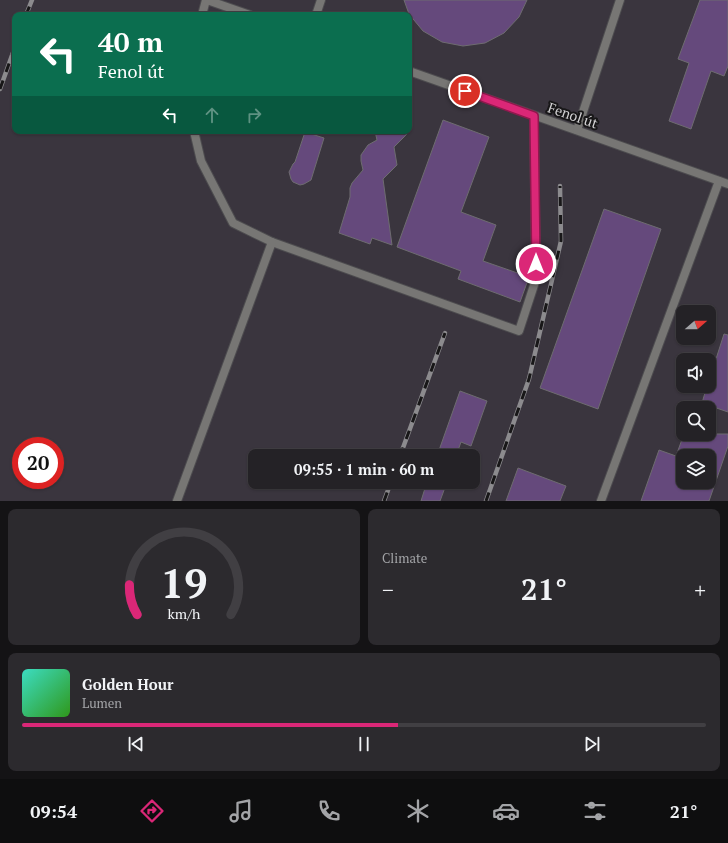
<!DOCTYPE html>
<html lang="en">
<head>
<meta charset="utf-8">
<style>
	:root { --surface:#242226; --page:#2c2a2e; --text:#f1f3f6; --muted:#a3a4a7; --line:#413f43; --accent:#db2777 }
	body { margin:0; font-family:"PT Serif",serif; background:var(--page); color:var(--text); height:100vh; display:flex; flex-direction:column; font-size:15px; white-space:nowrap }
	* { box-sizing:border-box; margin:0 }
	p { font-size:13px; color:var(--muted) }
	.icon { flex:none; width:22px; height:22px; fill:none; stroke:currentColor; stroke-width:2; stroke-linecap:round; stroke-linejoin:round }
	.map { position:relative; height:501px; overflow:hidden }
	.drawer { display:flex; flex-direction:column; gap:8px; padding:8px; background:#141315; flex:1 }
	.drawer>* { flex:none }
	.hud { position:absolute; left:12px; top:12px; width:400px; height:122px; border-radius:8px; box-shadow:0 1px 3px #0004,0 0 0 1px var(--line); background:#0b6e4f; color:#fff; overflow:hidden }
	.needle { width:26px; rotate:70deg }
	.buttons { position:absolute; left:676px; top:305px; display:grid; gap:8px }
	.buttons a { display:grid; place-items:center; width:40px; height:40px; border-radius:8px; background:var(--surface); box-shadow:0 1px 3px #0004,0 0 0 1px var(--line); font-size:20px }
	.speed { position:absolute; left:12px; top:437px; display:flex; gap:8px; font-size:20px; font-weight:700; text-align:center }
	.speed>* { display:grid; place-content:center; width:52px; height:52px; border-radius:50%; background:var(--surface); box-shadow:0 1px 3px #0004,0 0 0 1px var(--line); line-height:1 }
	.speed .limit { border:6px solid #d22; background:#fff; color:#111 }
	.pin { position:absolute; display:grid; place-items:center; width:34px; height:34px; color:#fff; margin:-17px; border:2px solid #fff; border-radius:50%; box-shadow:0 1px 4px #0007 }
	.me { position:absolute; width:44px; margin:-22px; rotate:0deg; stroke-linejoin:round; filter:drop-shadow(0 0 3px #0008) }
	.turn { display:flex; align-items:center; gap:14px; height:84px; padding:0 20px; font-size:18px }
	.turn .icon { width:52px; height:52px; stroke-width:2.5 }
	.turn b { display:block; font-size:28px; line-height:34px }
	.lanes { display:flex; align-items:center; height:38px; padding:0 20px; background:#0003; justify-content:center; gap:20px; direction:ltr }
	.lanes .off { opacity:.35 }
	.big { font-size:30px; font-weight:700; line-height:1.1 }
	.drawer .card { flex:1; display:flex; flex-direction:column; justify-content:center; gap:6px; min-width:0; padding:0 14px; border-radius:8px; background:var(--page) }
	.drawer .dial { align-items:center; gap:0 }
	.dial svg { height:104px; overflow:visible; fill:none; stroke:var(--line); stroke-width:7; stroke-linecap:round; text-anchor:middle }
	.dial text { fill:var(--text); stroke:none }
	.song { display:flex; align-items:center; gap:12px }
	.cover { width:48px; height:48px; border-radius:6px; background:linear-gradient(135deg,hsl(170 70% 55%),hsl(110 70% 35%)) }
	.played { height:4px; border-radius:2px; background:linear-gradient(90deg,var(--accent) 55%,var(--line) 55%) }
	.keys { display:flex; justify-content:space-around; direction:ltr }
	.heat { display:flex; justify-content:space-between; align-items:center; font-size:22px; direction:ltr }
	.drawer .tiles { flex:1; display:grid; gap:8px; grid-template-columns:1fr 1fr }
	.card:last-child { grid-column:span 2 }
	.trip { position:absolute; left:248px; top:449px; width:232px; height:40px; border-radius:8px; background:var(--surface); box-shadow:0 1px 3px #0004,0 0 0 1px var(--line); font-weight:700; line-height:40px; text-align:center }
	.menu { display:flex; height:64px; justify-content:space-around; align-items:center; background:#0e0e0f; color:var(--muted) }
	.menu .icon { width:28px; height:28px }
	.menu .current { color:var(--accent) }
	.menu b { font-size:18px; color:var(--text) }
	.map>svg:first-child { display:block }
	.built { fill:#3a353e; fill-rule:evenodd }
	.building { fill:#65497c; stroke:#6e6c70; fill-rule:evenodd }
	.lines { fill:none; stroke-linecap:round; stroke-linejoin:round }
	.lane-casing { stroke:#4d4c4f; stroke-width:10 }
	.lane { stroke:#777674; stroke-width:8 }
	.rail-casing { stroke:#8c8b8e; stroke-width:4.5 }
	.rail { stroke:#181718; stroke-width:3; stroke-dasharray:9; stroke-linecap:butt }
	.route-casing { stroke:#8e194d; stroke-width:10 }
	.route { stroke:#db2777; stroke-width:7 }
	.labels { text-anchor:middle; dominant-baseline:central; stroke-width:4; stroke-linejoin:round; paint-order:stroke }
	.street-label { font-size:14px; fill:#d3d2d4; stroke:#181718 }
</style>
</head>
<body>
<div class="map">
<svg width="728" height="501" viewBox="0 0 728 501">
	<rect width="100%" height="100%" fill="#302e32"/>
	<path class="built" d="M0 0H728V501H0ZM15 15H409V131H15ZM683 312H709V338H683ZM683 360H709V386H683ZM683 408H709V434H683ZM21 446H55V480H21ZM255 456H473V482H255ZM683 456H709V482H683Z"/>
	<g class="building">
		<path d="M404 0H527L519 17 504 33 485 43 463 46 442 42 423 31 409 14Z"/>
		<path d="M700 0H728V66L724 76 711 71 691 129 669 121 689 63 678 59Z"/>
		<path d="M443 120 489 137 461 212 496 225 483 261 529 277 520 302 458 279 461 271 397 247Z"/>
		<path d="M375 131H410L394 147 397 165 383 179 392 245 372 238 370 244 339 233 350 197V188L352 183 363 170 361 161V155L368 145 377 140Z"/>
		<path d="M305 132 324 138 311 180 304 184 300 185 293 182 291 179 289 172 293 164 295 162Z"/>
		<path d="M604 209 661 229 598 409 540 388Z"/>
		<path d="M724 334 728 335V412L702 403 707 386H709V381Z"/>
		<path d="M460 391 487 401 471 446 461 442 456 456H437Z"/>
		<path d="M684 434H728V446L709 501H641L659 450 676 456ZM683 456H709V482H683Z"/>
		<path d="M518 468 566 486 560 501H506Z"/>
		<path d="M427 482H447L440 501H421Z"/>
	</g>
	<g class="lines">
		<defs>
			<g id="lane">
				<path d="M207 0 250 15"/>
				<path d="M202 15 206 0"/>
				<path d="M316 15 321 0"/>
				<path d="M409 71 728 184"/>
				<path d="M577 130 620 0"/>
				<path d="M272 242 519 331 536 279 534 116"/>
				<path d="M177 501 272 242 233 223 201 161 194 131"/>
				<path d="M601 501 719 181"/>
			</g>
		</defs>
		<use href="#lane" class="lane-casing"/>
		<use href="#lane" class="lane"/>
		<defs>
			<g id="rail">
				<path d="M26 15 32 0"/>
				<path d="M0 89 15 47"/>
				<path d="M400 456 445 333"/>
				<path d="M384 501 391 482"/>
				<path d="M486 501 529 379 561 241 560 186"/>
			</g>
		</defs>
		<use href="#rail" class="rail-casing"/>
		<use href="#rail" class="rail"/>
	</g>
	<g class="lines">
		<defs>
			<path id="route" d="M465 91 534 116 536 264"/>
		</defs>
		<use href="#route" class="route-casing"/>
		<use href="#route" class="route"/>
	</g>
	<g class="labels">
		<g class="street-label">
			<text transform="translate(573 115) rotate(19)">Fenol út</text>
		</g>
	</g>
</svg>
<div class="buttons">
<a><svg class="needle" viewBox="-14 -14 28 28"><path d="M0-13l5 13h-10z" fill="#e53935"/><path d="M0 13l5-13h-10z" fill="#a3a4a7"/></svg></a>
<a><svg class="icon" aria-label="sound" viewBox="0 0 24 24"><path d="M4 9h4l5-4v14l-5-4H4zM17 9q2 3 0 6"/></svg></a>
<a><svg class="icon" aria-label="search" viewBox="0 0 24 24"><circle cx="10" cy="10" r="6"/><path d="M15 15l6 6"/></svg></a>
<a><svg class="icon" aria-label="layers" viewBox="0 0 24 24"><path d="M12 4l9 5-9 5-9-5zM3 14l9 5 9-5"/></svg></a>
</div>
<div class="speed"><div class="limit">20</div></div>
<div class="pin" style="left:465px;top:91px;background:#d93025"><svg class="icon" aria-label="arrive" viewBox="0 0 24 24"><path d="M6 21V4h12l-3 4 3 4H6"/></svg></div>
<svg class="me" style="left:536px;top:264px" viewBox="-20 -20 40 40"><circle r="17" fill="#db2777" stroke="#fff" stroke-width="3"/><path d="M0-11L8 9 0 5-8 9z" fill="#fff"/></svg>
<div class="trip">09:55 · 1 min · 60 m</div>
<div class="hud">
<div class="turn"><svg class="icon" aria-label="left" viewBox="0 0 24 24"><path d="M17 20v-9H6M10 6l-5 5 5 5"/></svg><div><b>40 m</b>Fenol út</div></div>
<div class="lanes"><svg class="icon" aria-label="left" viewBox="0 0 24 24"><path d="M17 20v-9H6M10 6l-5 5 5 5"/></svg><svg class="icon off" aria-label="ahead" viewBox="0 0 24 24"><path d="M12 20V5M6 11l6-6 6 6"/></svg><svg class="icon off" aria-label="right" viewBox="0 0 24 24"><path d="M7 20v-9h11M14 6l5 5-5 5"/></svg></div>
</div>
</div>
<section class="drawer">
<div class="tiles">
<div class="card dial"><svg viewBox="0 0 100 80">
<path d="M14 69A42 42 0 1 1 86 69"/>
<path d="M14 69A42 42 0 0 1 8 46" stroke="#db2777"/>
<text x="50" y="56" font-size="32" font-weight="700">19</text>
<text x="50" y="72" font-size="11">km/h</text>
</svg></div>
<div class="card"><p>Climate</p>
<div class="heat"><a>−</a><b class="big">21°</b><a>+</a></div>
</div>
<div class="card">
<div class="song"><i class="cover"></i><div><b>Golden Hour</b><p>Lumen</p></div></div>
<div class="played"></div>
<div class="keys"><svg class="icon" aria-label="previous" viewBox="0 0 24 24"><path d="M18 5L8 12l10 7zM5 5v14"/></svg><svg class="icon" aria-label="pause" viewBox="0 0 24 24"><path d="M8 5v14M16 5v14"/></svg><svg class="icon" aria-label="next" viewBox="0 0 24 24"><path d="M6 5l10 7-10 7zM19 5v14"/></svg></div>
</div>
</div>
</section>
<nav class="menu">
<b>09:54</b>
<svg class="icon current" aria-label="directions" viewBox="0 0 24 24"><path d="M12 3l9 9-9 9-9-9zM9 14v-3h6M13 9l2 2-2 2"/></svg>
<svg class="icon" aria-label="music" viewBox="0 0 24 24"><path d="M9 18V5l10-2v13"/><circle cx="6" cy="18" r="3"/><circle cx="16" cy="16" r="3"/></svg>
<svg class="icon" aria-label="phone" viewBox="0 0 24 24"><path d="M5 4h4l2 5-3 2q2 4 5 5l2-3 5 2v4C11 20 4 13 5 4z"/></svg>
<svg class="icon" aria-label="climate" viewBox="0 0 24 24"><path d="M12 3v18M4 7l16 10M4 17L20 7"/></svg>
<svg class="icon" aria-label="car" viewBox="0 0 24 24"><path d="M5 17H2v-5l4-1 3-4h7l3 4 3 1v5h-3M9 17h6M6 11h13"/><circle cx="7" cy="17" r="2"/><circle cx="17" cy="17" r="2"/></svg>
<svg class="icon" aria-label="filters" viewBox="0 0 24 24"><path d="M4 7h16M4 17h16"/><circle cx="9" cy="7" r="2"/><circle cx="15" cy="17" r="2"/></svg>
<b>21°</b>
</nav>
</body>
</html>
